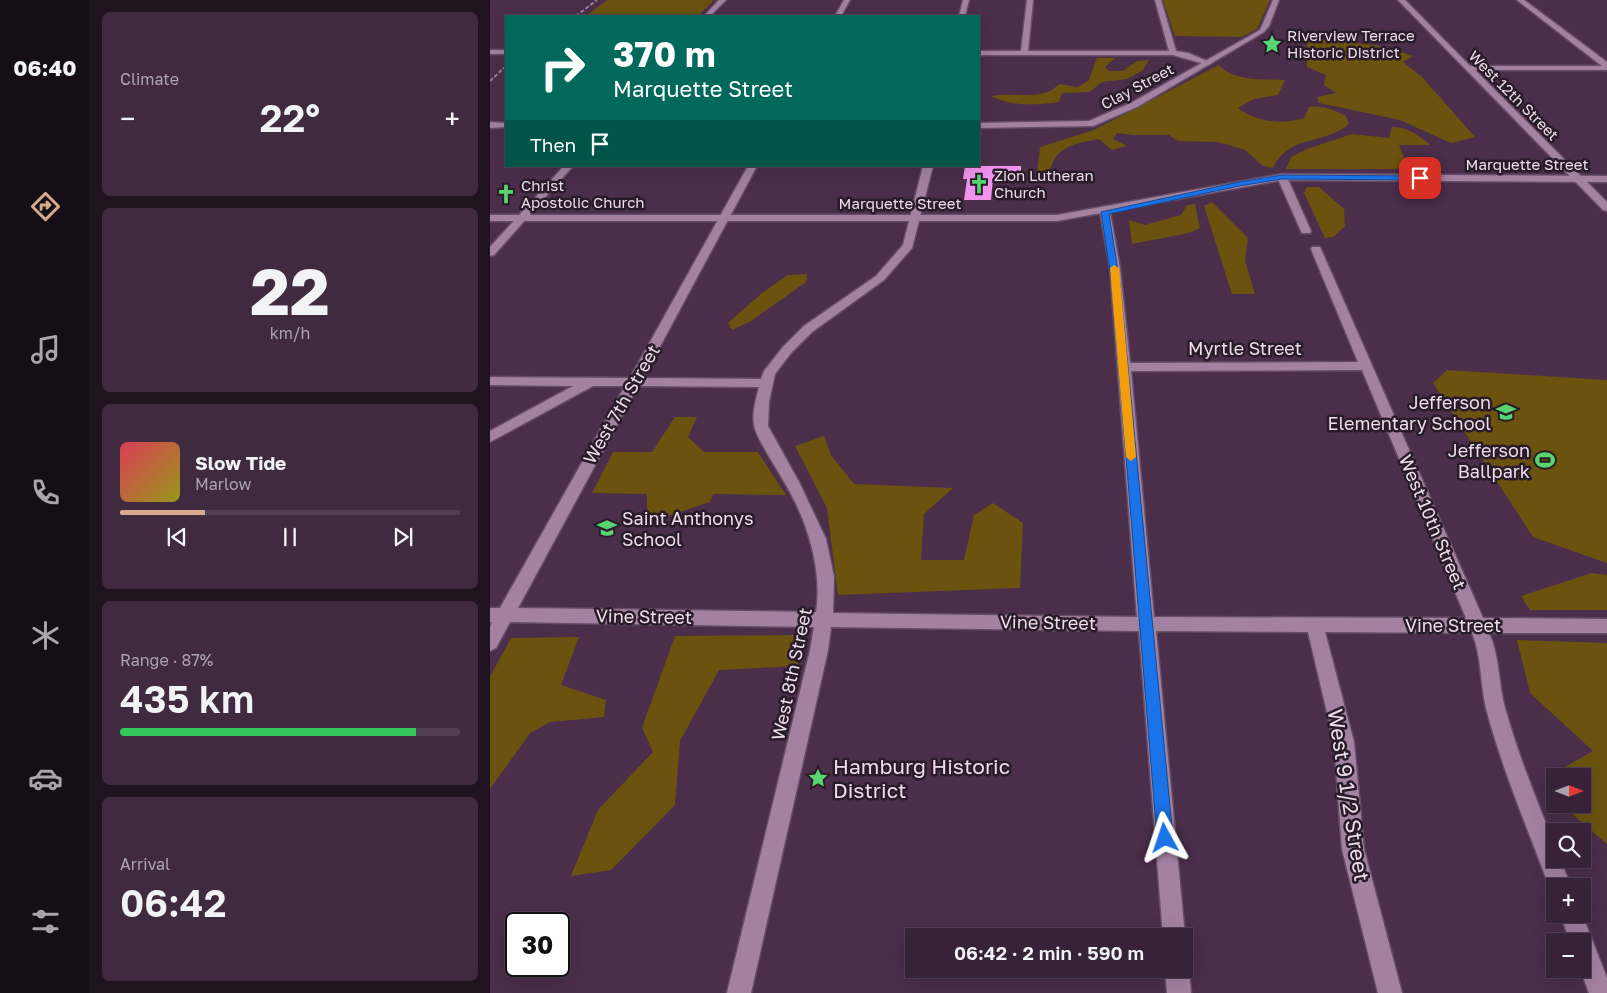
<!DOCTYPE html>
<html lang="en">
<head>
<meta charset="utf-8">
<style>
	:root { --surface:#382238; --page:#3f2a40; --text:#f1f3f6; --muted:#aba4ae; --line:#523f53; --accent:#d6ab8b }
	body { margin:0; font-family:"Golos Text",sans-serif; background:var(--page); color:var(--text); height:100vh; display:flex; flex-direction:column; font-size:19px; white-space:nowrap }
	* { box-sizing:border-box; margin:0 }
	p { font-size:16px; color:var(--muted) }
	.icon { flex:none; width:28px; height:28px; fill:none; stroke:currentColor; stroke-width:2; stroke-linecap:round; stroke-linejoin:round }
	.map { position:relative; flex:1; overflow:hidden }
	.panel { display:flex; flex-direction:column; gap:12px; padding:12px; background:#1f131f; width:400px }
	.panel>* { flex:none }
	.guide { position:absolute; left:15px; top:15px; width:475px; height:152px; border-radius:0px; box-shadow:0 5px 20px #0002,0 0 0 1px var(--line); background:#00695c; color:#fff; overflow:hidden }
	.needle { width:32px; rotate:90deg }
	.buttons { position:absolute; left:1056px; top:768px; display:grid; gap:10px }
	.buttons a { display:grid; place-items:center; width:45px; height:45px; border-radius:0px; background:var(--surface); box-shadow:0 5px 20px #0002,0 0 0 1px var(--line); font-size:25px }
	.speed { position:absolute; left:15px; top:912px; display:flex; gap:10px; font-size:25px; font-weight:700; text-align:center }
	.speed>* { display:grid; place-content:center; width:65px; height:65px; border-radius:50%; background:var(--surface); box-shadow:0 5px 20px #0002,0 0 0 1px var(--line); line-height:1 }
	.speed .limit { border:2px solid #111; border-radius:8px; background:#fff; color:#111 }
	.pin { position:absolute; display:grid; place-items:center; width:42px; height:42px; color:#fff; margin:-21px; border-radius:10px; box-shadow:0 2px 8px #0006 }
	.me { position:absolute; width:55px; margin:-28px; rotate:355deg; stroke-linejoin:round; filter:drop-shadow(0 0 4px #0008) }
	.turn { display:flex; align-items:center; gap:18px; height:105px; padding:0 25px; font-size:22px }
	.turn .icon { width:65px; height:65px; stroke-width:2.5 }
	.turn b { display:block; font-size:35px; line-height:42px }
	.then { display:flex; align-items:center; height:48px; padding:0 25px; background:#0003; gap:10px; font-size:19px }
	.big { font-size:38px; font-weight:600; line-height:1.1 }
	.panel .card { flex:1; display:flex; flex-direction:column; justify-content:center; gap:8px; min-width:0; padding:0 18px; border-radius:8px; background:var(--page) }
	.panel .dial { align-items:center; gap:0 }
	.dial b { font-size:65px; line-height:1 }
	.song { display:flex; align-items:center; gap:15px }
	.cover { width:60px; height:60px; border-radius:8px; background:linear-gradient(135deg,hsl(350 70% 55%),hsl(60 70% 35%)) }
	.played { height:5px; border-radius:2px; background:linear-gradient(90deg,var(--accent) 25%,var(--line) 25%) }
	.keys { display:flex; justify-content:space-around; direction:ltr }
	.heat { display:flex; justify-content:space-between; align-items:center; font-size:28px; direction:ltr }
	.charge { height:8px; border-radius:4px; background:linear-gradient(90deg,#34c759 87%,var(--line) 0) }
	.trip { position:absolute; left:415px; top:928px; width:288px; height:50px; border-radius:0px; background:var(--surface); box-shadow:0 5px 20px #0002,0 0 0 1px var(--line); font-weight:600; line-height:50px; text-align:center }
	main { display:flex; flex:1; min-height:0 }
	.tabs { display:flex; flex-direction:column; width:90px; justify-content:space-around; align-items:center; background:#160e16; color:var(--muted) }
	.tabs .icon { width:35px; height:35px }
	.tabs .on { color:var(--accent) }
	.tabs b { font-size:22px; color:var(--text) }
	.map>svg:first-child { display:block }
	.green { fill:#6b530f }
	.building { fill:#f193ef }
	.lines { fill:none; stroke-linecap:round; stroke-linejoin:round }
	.minor-casing { stroke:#654d65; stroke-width:3 }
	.tertiary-casing { stroke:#654d65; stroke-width:3 }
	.minor { fill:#a382a1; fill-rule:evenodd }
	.tertiary { fill:#a382a1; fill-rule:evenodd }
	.rail { stroke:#988097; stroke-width:2; stroke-dasharray:4 2; stroke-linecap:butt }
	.route { fill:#1a73e8; stroke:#114b97 }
	.slow { fill:#f59e0b }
	.labels { text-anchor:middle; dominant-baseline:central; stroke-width:5; stroke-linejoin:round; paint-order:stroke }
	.far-poi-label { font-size:15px; fill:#eedced; stroke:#291c29; text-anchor:start }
	.far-street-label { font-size:15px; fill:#eedced; stroke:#291c29 }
	.street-label { font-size:18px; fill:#eedced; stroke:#291c29 }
	.poi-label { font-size:18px; fill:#eedced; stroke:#291c29; text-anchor:end }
	.near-poi-label { font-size:21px; fill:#eedced; stroke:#291c29; text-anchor:start }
	.near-street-label { font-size:21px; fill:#eedced; stroke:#291c29 }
</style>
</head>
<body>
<main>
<nav class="tabs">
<b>06:40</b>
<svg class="icon on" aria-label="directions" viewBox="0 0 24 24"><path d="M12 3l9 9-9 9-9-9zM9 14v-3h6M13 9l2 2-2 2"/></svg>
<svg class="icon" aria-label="music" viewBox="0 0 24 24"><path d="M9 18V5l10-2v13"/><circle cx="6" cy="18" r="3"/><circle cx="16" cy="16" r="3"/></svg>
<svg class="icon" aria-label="phone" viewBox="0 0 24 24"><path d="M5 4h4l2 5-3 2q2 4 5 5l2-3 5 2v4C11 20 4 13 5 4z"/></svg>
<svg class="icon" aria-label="climate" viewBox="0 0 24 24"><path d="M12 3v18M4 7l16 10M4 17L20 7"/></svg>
<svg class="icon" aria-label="car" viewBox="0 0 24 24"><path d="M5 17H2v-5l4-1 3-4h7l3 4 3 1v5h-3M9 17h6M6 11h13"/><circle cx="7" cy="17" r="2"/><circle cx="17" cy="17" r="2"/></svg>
<svg class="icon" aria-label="filters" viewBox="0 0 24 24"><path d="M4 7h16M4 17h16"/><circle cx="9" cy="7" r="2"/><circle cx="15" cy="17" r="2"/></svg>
</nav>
<section class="panel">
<div class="card"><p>Climate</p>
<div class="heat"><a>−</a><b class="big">22°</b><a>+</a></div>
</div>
<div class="card dial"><b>22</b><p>km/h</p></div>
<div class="card">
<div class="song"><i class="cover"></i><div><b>Slow Tide</b><p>Marlow</p></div></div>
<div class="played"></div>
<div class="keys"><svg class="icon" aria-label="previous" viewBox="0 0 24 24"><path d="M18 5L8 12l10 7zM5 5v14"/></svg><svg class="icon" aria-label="pause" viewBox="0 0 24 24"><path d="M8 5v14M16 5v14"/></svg><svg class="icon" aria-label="next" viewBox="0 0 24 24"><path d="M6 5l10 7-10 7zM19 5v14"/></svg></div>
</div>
<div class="card"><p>Range · 87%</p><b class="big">435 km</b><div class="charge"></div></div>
<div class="card"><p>Arrival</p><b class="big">06:42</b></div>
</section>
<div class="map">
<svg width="1117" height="993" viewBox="0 0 1117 993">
	<rect width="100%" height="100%" fill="#4b2e4a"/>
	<g class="green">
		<path d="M117 0H224L208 16H96Z"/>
		<path d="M673 0H780L767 29 751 37 685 36Z"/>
		<path d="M817 38 892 46 923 56 913 62 931 76 985 137 961 143 910 120 829 103 827 97 846 93 834 85 836 75 817 67Z"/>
		<path d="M607 58H625L615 67 619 71H633L647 61 659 60 653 70 637 79 612 82 600 92 572 93 569 102C545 105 523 107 501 96 519 92 542 99 560 91 563 90 566 86 569 84L588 87 599 80Z"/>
		<path d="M729 65C744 82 775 79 795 80L788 95 764 99 748 108C767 122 791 125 814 118L819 107C832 105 844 110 856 116L859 124C835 145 798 134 783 168L773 166 755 150 728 142 688 141 679 135H644L627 133 623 139 637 146 622 150 609 139C594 142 575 144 566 157 557 171 563 174 546 184L550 147 604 130Z"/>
		<path d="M902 127C917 126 929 136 941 145H909L915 160 914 169H796L801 157 817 149 862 134 899 138Z"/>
		<path d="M817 187H829L854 209 855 226 843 237 835 238 814 193Z"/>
		<path d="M722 202 758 238 755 261 765 294H742L714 206Z"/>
		<path d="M705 204 710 228 699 233 642 244 639 220 655 225 691 215 697 205Z"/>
		<path d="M317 274 316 282 261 321 242 330 238 323 272 293 298 275Z"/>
		<path d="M957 370 1117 380V563L1043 537 943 383Z"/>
		<path d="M185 417H207L198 437 214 452H268L296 495 223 494 220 502 162 521 157 513V494L102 493 123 452H162Z"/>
		<path d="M334 436 341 455 364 484 463 488 434 514 431 560H474L484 515 503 503 533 523 530 588 348 595 337 508 305 446Z"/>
		<path d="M1102 573 1117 575V610H1040L1031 596Z"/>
		<path d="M313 635 307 666 229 670 190 741 185 805 121 870 81 876 108 810 163 752 152 728 185 636Z"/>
		<path d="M89 637 71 685 116 700 114 717 60 722 40 733 0 789V677L21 638Z"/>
		<path d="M1027 640 1117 643V844L1073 806V804H1092V776H1069L1068 771 1103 751 1040 693Z"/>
	</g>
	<path class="building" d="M475 166H531V178H503L501 200H474L477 179H473Z"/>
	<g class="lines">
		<defs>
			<g id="minor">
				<path d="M229 0H236L220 16H214Z"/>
				<path d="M354 0H360L351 16H345Z"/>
				<path d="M473 0H479L475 16H469Z"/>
				<path d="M537 0H543L538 51H679L665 0H671L686 51 698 53 722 63 718 65 683 55H489V51H531Z"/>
				<path d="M908 0H915L980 66H1112L1027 0H1034L1117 62V70H985L1117 202V211L1113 210Z"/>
				<rect x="0" y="50" width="16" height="4"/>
				<path d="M0 122 16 123V127L0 128Z"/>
				<path d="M74 166H83L4 255 0 256V247Z"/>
				<path d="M258 166H267L153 378 271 379 274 371 293 347 314 326 386 276 413 245 433 166H443L422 248 394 280 322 332 301 353 285 374 279 402 278 426 309 482 336 539 344 577 343 613 647 617 620 268 610 212 615 209 620 212 630 268 640 363 868 362 821 249 822 247H830L993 618 1117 619V633H999C1010 657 1008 683 1015 708 1028 755 1047 801 1065 846V859H1070L1081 886H1065V895L1062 894 1059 886C1037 827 1012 769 996 708 990 683 992 657 982 633L835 632 864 742 874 849 912 993H888L852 849 844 742 818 632 666 631 695 936 694 940V936H673L649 631 341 627 338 650 261 993H237L320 650 324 627 20 622 6 648 0 651V627L2 622H0V608H10L135 386H103L0 442V431L83 386 0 385V377L140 378ZM872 370 976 618 664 617 641 371ZM148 386 269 387C266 399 262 413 264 425 266 438 286 467 293 480 316 517 333 568 326 612L28 608Z"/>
				<path d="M792 174 797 177 821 231 820 233H812L811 231 787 177Z"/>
				<path d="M1070 914H1092L1117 978V993H1099L1090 969H1092V941H1080Z"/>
				<path d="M694 960 699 969 701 993H677L675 969H694Z"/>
			</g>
			<g id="tertiary">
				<path d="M783 0H789L779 26 774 32 647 107 603 126 489 128V123L599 121 641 103 770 30Z"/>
				<path d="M792 174 1117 176V182L792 180 567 221H0V215H567Z"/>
			</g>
		</defs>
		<use href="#minor" class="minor-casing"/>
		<use href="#tertiary" class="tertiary-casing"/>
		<use href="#minor" class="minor"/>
		<use href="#tertiary" class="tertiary"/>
		<g class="rail">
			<path d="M86 16 107 0"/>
			<path d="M0 81 16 66"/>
		</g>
	</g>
	<path class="route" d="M792 175 930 176 934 178 930 180 792 179 749 186 619 214 630 284 683 838 681 844 675 846 669 844 667 838 622 284 611 212 749 182Z"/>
	<path class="slow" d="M624 265 629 268 646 457 641 461 636 457 620 268Z"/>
	<defs>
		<symbol id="sight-bare" viewBox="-9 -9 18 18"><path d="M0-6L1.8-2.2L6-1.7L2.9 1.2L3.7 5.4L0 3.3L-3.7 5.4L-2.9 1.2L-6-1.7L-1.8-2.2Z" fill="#57d570" stroke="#291c29" stroke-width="2.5" paint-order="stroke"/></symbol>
		<symbol id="church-bare" viewBox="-9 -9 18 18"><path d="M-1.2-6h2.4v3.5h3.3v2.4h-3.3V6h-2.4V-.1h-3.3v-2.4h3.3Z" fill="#57d570" stroke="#291c29" stroke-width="2.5" paint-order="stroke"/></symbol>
		<symbol id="school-bare" viewBox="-9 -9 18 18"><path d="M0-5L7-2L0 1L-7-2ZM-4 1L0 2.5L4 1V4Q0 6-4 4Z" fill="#57d570" stroke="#291c29" stroke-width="2.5" paint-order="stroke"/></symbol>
		<symbol id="stadium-bare" viewBox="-9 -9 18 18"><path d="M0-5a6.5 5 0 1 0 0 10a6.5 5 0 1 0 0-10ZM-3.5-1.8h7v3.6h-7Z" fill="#57d570" stroke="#291c29" stroke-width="2.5" paint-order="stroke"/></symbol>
	</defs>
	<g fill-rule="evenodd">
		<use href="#sight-bare" x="768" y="30" width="28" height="28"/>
		<use href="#church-bare" x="475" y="170" width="28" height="28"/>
		<use href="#church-bare" x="2" y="180" width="28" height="28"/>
		<use href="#school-bare" x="1002" y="398" width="28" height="28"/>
		<use href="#stadium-bare" x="1041" y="446" width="28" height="28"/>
		<use href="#school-bare" x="103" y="514" width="28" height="28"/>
		<use href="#sight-bare" x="314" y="764" width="28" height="28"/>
	</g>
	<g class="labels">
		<g class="far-poi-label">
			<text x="797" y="35">Riverview Terrace<tspan x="797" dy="17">Historic District</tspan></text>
			<text x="504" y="175">Zion Lutheran<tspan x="504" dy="17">Church</tspan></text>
			<text x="31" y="185">Christ<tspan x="31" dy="17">Apostolic Church</tspan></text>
		</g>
		<g class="far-street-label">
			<text transform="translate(647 86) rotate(-28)">Clay Street</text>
			<text transform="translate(1024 95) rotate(45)">West 12th Street</text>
			<text x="1037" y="164">Marquette Street</text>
			<text x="410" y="203">Marquette Street</text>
		</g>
		<g class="street-label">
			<text x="755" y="348">Myrtle Street</text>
			<text transform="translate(131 404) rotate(-60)">West 7th Street</text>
			<text transform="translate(943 522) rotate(67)">West 10th Street</text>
			<text transform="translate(154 616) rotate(1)">Vine Street</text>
			<text transform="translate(558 622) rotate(1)">Vine Street</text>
			<text x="963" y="625">Vine Street</text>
			<text transform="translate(301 674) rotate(-78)">West 8th Street</text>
		</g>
		<g class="poi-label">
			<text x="1001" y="402">Jefferson<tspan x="1001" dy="21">Elementary School</tspan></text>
			<text x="1040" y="450">Jefferson<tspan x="1040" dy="21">Ballpark</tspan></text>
			<text x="132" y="518" text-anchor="start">Saint Anthonys<tspan x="132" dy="21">School</tspan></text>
		</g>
		<g class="near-poi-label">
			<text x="343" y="766">Hamburg Historic<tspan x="343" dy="24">District</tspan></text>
		</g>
		<g class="near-street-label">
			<text transform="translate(859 795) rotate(81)">West 9 1/2 Street</text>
		</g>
	</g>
</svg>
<div class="buttons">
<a><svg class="needle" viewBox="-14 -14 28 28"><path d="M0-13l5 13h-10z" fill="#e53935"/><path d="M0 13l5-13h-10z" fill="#aba4ae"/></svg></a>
<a><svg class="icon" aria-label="search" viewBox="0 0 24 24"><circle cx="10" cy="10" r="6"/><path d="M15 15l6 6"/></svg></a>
<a>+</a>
<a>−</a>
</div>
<div class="speed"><div class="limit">30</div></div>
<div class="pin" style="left:930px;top:178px;background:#d93025"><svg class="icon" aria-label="arrive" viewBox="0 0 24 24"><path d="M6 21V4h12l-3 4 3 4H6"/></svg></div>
<svg class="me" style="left:675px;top:838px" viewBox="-20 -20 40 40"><path d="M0-17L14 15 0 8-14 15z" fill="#1a73e8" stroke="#fff" stroke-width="4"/></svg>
<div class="trip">06:42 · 2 min · 590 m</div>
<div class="guide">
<div class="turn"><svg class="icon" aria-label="right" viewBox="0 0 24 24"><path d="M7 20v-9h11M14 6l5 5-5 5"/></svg><div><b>370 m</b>Marquette Street</div></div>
<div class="then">Then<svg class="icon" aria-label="arrive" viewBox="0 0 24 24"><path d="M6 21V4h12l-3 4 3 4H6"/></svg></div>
</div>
</div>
</main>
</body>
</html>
